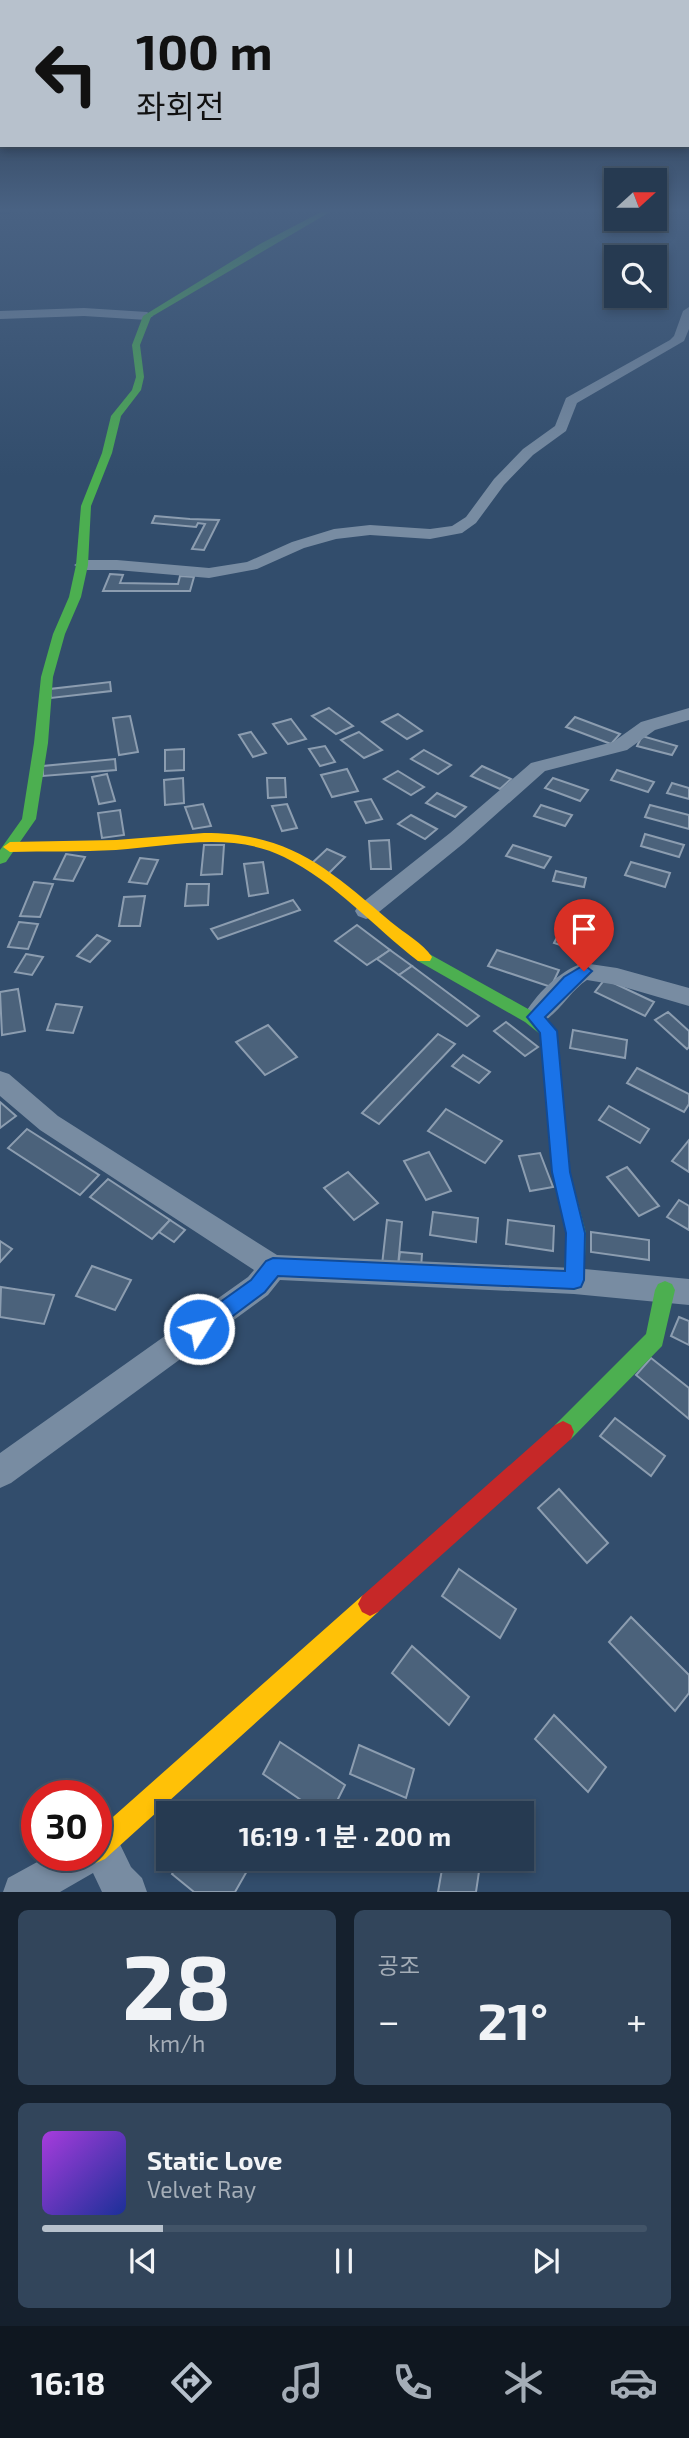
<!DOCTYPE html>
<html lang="ko">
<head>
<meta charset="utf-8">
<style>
	:root { --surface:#263a51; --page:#32455b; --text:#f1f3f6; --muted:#a4adb7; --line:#425468; --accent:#b7c1cc }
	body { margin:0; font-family:"Exo 2","Noto Sans KR",sans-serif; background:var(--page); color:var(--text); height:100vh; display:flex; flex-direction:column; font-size:26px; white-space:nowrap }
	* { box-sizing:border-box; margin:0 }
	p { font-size:23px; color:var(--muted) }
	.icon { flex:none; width:38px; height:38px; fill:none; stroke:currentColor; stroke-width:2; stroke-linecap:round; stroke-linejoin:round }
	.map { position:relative; height:1892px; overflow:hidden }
	.details { display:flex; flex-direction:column; gap:18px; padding:18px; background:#15202d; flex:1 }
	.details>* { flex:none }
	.guide { position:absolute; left:0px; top:0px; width:690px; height:147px; box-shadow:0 4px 10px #0003,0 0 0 2px var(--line); background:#b7c1cc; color:#111; overflow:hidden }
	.needle { width:46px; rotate:69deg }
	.controls { position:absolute; left:604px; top:168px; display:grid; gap:14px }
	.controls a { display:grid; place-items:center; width:63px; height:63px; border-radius:0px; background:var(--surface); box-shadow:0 4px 10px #0003,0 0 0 2px var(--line); font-size:35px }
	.speed { position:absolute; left:21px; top:1780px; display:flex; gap:14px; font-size:35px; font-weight:700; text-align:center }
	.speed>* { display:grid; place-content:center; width:91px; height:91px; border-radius:50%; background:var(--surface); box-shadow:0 4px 10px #0003,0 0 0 2px var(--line); line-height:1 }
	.speed .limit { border:10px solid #d22; background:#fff; color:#111 }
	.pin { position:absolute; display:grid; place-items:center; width:60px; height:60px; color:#fff; margin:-72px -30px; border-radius:50% 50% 50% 0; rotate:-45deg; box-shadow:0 0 7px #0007 }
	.pin .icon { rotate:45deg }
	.me { position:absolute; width:77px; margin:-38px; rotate:54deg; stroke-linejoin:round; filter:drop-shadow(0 0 5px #0008) }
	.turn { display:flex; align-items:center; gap:24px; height:147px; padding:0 21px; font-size:32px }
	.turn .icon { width:91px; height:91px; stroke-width:2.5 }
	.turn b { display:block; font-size:49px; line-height:60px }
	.big { font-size:52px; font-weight:700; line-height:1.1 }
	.details .card { flex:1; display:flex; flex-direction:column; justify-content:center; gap:10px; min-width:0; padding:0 24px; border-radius:10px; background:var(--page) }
	.details .dial { align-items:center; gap:0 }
	.dial b { font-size:91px; line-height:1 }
	.song { display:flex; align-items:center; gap:21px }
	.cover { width:84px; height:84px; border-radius:10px; background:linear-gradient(135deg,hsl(280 70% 55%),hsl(230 70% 35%)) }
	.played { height:7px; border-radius:4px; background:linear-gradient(90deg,var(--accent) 20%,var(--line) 20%) }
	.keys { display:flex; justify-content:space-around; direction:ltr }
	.heat { display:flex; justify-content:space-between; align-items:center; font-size:38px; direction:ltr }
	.details .tiles { flex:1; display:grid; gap:18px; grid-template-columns:1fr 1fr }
	.card:last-child { grid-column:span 2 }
	.trip { position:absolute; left:156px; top:1801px; width:378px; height:70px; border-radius:0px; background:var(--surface); box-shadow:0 4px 10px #0003,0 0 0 2px var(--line); font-weight:700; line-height:70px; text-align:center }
	.dock { display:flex; height:112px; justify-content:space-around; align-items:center; background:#0f1720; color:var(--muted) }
	.dock .icon { width:49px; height:49px }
	.dock .active { color:var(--accent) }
	.dock b { font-size:32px; color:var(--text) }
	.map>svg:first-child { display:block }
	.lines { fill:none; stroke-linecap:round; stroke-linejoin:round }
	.stream { stroke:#133864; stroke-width:3.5 }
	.building { fill:#4b627b; stroke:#8c9db0; stroke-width:2 }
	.street { fill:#788ca2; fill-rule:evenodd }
	.fast { fill:#4caf50; fill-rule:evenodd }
	.slow { fill:#ffc107; fill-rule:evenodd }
	.jam { fill:#c62828; fill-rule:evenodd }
	.route { fill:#1a73e8; stroke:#114b97; stroke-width:2 }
</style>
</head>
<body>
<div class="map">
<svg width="689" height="1892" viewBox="0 0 689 1892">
	<rect width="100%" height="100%" fill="#324d6c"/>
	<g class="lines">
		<path class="stream" d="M0 213 10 212"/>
	</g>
	<g class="building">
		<path d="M155 516 190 519 219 520 204 550 192 549 205 524 198 523 196 527 152 523Z"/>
		<path d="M110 574 123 575 120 583 178 584 180 576 194 577 190 591H103Z"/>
		<path d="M110 682 111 691 51 698 50 689Z"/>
		<path d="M329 708 353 726 336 734 312 716Z"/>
		<path d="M398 714 422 731 407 739 382 722Z"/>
		<path d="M130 716 138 752 119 755 113 718Z"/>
		<path d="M575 717 620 734 611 744 566 727Z"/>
		<path d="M291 719 306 739 288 744 273 724Z"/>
		<path d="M251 732 266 753 253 757 239 735Z"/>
		<path d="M359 732 382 750 364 758 341 740Z"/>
		<path d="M642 736 677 746 672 755 637 746Z"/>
		<path d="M325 746 335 762 320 766 309 749Z"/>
		<path d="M184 749V770L165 771V750Z"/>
		<path d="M424 750 451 765 438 774 411 759Z"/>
		<path d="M115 759 116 770 43 776V766Z"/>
		<path d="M482 766 511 779 500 789 471 776Z"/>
		<path d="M347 769 358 791 332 797 321 775Z"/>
		<path d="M617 770 654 782 648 792 611 780Z"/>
		<path d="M398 771 424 787 411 795 384 779Z"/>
		<path d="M107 774 115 801 99 804 92 777Z"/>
		<path d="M183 778 184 803 165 805 164 780Z"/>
		<path d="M267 778H285L286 797 268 798Z"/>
		<path d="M553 778 588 790 580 801 545 788Z"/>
		<path d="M672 783 689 788V799L667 793Z"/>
		<path d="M437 793 466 807 455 817 426 803Z"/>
		<path d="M371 799 382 819 366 823 355 802Z"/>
		<path d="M203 804 211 826 193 829 185 807Z"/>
		<path d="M287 804 297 828 282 831 272 806Z"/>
		<path d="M541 805 572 815 565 826 534 816Z"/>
		<path d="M650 805 689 815V829L645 817Z"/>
		<path d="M120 810 124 835 102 838 98 813Z"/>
		<path d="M411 815 437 829 425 839 398 824Z"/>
		<path d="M645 834 684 845 679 857 641 846Z"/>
		<path d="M389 840 391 869H371L369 841Z"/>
		<path d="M204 845H224L222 874 201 875Z"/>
		<path d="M513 845 551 857 544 868 506 856Z"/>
		<path d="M327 849 345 857 328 874 309 866Z"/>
		<path d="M66 854 85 857 73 881 54 879Z"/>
		<path d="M140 858 158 860 147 884 129 882Z"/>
		<path d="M263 862 268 893 249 896 244 864Z"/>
		<path d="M631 862 670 873 665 887 625 875Z"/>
		<path d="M556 871 586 878 584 887 553 881Z"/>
		<path d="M34 882 53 884 40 917 20 916Z"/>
		<path d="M187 884H209L208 905 185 906Z"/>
		<path d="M145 896 140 926H119L124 897Z"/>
		<path d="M293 900 300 910 218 939 211 929Z"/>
		<path d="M19 922 38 924 28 949 8 947Z"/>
		<path d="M357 925 390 950 367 965 335 941Z"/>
		<path d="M563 926 599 939 591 955 554 943Z"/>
		<path d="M97 935 110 941 90 962 77 956Z"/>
		<path d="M390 950 412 966 399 975 377 959Z"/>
		<path d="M497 950 559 970 551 987 488 966Z"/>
		<path d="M26 954 43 957 32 975 15 972Z"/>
		<path d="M412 966 479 1016 467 1026 399 975Z"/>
		<path d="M605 979 654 1002 645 1016 595 992Z"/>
		<path d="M18 989 25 1031 2 1035 0 992Z"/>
		<path d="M56 1004 82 1007 73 1033 47 1030Z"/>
		<path d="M668 1012 689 1031V1047L687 1049 655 1020Z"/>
		<path d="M506 1022 538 1047 525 1056 494 1031Z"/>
		<path d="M268 1025 297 1057 265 1075 236 1042Z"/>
		<path d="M573 1030 627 1040 625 1058 570 1048Z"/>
		<path d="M438 1034 455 1044 379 1124 362 1113Z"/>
		<path d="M463 1055 490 1072 479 1083 452 1066Z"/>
		<path d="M637 1068 689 1094V1104L684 1112 627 1083Z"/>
		<path d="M0 1102 16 1116 0 1128Z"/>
		<path d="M609 1106 649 1129 640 1143 599 1120Z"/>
		<path d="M446 1109 502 1141 485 1163 428 1131Z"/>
		<path d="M27 1129 99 1175 80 1195 8 1148Z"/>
		<path d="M689 1140V1172L672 1161Z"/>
		<path d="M429 1152 451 1191 426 1200 404 1161Z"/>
		<path d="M540 1153 553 1187 530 1191 519 1156Z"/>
		<path d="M627 1167 659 1206 639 1216 607 1177Z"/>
		<path d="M348 1172 378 1203 354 1220 324 1188Z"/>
		<path d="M108 1179 170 1220 152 1239 90 1197Z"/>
		<path d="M679 1200 689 1206V1230L667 1217Z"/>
		<path d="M433 1212 478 1218 476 1242 430 1235Z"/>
		<path d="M170 1220 185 1230 174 1242 159 1232Z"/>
		<path d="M387 1220 402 1222 398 1266 382 1265Z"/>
		<path d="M508 1220 554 1226 553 1251 506 1244Z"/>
		<path d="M591 1232 649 1240V1260L591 1252Z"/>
		<path d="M0 1241 12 1249 0 1262Z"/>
		<path d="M400 1252 422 1254 421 1268 398 1266Z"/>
		<path d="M92 1266 131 1280 115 1310 76 1296Z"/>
		<path d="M1 1287 54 1295 44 1324 0 1317Z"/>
		<path d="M679 1317 689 1321V1345L671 1336Z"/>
		<path d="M651 1358 689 1388V1419L636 1375Z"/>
		<path d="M615 1418 665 1456 651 1476 600 1436Z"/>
		<path d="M559 1489 608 1543 587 1563 538 1508Z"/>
		<path d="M459 1569 516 1609 500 1638 442 1596Z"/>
		<path d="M631 1617 689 1675V1693L675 1711 609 1642Z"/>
		<path d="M412 1646 469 1697 449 1725 392 1673Z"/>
		<path d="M554 1715 606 1767 588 1792 535 1739Z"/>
		<path d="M280 1742 345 1785 331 1813H320L263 1774Z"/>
		<path d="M359 1745 414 1769 406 1798 350 1774Z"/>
		<path d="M182 1858H232L247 1871 235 1892H194L172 1874Z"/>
		<path d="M444 1858H481L476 1892H438Z"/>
	</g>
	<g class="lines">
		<g class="street">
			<path d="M689 307V329L684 341 577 403 566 431 533 455 504 485 476 523 462 533 430 539 370 535 336 539 304 548 257 569 209 578 117 570H82L74 565 82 560H117L209 568 247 562 292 542 334 529 370 525 430 529 452 526 466 517 494 479 523 449 555 426 566 398 670 340 674 336 683 311Z"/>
			<path d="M84 308 147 312 153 316 147 320 84 316 0 319V311Z"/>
			<path d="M689 708V720L655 730 627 750 545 771 464 843 374 916 366 919 358 916 355 911 358 906 450 833 531 763 613 742 641 722Z"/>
			<path d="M583 963 617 968 689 988V1006L617 985 587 980C567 992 550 1031 527 1023L523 1017C535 995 559 971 583 963Z"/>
			<path d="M0 1071 9 1074 58 1116 277 1255 574 1268 689 1279V1305L574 1294 280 1280 268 1295 11 1483 0 1488V1453L248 1277 254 1270 40 1130 0 1096Z"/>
			<path d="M101 1829 115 1834 131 1867 142 1878 147 1892H102L93 1873 60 1892H3L8 1878 50 1855H96V1831Z"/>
		</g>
		<g class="fast">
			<path d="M321 212H330L151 317 140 345 144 377 141 390 121 416 112 453 91 506 88 565 81 597 65 634 53 677 48 743 36 819 6 862 0 864V850L22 819 34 743 41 677 53 634 69 597 76 565 81 506 102 453 111 416 132 390 136 377 132 345 143 316 260 244Z"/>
			<path d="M424 951 537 1014 556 1031 570 1172 586 1233 584 1281 581 1287 574 1290 567 1287 564 1281 566 1233 552 1172 540 1034 525 1022 418 961 416 957 418 953Z"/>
			<path d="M665 1281 672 1284 675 1290 662 1346 571 1439 563 1443 555 1439 552 1432 555 1425 646 1334 655 1290 658 1284Z"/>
		</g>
		<g class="slow">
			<path d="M204 833C291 833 328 869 391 922 404 933 423 943 432 957L430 961H418C374 927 335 882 284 857 232 831 171 846 116 850 81 852 45 851 10 852L3 847 10 842 116 840Z"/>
			<path d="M370 1592 378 1596 382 1604 378 1612 105 1859 96 1863 87 1859 85 1855H96V1832L362 1596Z"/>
		</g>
		<path class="jam" d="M563 1421 571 1425 574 1432 571 1439 378 1612 370 1616 362 1612 358 1604 362 1596 555 1425Z"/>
	</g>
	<linearGradient id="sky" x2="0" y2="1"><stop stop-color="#1c2a3b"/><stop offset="0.44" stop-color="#496283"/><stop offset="1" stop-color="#496283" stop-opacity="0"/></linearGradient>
	<rect width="689" height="477" fill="url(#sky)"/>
	<path class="route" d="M584 965 592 971 545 1017 557 1031 570 1172 585 1233 584 1280 581 1287 574 1289 278 1276 265 1292 206 1336 199 1339 191 1336 188 1329 191 1323 251 1280 266 1261 273 1258 565 1271 566 1233 552 1172 540 1033 527 1017 564 977Z"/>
</svg>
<div class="controls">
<a><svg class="needle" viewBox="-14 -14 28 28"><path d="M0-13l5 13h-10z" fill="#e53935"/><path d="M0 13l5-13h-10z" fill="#a4adb7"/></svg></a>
<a><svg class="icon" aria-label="search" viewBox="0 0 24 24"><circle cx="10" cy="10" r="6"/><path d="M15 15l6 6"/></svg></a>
</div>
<div class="speed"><div class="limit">30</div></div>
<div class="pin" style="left:584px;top:971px;background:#d93025"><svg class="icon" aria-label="arrive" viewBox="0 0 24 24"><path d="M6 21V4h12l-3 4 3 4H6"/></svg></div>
<svg class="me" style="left:199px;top:1329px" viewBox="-20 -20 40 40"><circle r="17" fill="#1a73e8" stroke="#fff" stroke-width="3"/><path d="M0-11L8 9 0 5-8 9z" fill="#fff"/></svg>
<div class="trip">16:19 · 1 분 · 200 m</div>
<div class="guide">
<div class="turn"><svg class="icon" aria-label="left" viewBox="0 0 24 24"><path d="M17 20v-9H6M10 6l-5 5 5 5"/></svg><div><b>100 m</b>좌회전</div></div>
</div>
</div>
<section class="details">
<div class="tiles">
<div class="card dial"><b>28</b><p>km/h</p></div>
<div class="card"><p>공조</p>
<div class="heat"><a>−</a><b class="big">21°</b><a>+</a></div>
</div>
<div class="card">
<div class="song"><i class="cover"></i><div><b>Static Love</b><p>Velvet Ray</p></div></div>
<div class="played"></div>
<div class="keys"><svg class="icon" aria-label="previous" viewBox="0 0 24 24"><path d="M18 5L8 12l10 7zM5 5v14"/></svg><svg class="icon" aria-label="pause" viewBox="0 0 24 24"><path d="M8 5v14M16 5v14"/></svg><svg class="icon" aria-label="next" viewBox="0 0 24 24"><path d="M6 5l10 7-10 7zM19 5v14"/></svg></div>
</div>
</div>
</section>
<nav class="dock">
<b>16:18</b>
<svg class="icon active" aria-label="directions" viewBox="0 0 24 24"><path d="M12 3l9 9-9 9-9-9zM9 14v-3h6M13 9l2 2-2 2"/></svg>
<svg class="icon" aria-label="music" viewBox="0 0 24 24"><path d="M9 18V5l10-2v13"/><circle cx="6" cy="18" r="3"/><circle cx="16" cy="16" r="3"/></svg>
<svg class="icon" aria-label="phone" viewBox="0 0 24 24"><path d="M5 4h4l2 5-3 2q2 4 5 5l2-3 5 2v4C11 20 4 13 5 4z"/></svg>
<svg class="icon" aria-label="climate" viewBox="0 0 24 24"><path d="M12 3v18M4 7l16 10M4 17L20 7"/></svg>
<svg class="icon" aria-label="car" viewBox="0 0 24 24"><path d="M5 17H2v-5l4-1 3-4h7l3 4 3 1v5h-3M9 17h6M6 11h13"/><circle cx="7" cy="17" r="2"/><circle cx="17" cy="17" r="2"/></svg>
</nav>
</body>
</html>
